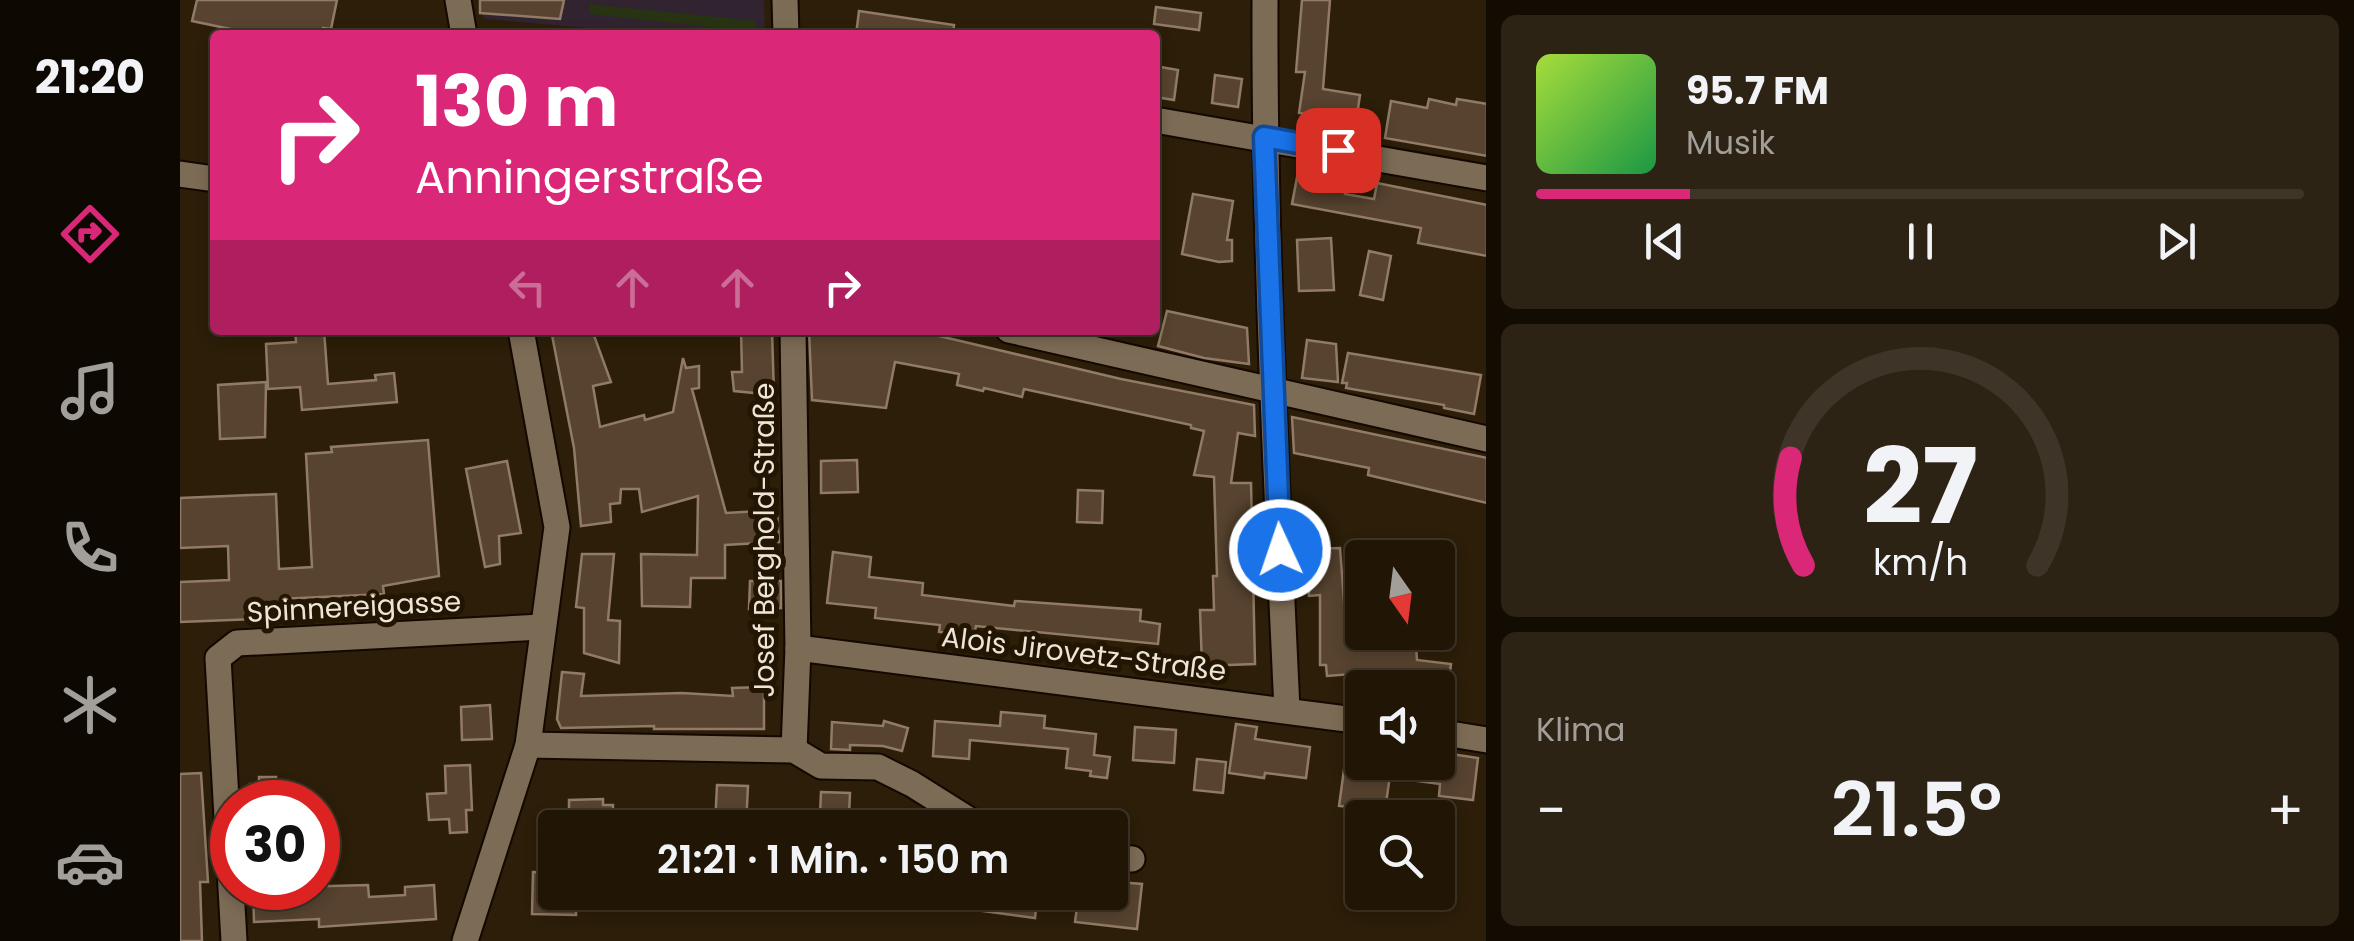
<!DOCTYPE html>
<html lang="de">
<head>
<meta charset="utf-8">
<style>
	:root { --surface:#211606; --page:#2d2314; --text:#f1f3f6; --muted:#a29f9b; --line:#3e3528; --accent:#db2777 }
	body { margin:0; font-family:Poppins,sans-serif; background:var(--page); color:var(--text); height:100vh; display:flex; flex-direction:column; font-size:38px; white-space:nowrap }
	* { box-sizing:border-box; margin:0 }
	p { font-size:32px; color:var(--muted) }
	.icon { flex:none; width:55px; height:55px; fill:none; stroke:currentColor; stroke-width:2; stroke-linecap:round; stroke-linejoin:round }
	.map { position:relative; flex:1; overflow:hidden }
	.panel { display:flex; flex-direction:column; gap:15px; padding:15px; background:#120c03; width:868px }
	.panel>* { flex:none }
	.banner { position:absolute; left:30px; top:30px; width:950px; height:305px; border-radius:10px; box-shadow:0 5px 15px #0003,0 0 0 2px var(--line); background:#db2777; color:#fff; overflow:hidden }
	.needle { width:65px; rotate:166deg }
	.buttons { position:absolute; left:1165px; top:540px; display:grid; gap:20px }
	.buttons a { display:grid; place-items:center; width:110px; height:110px; border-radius:10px; background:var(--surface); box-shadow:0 5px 15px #0003,0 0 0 2px var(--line); font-size:50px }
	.speed { position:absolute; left:30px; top:780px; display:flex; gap:20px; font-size:50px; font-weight:700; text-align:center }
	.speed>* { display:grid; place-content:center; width:130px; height:130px; border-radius:50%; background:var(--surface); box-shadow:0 5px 15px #0003,0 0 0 2px var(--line); line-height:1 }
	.speed .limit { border:15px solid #d22; background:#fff; color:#111 }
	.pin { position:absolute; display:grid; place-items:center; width:85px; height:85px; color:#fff; margin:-42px; border-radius:20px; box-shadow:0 5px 15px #0006 }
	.me { position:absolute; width:110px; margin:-55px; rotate:357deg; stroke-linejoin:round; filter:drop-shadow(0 0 8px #0008) }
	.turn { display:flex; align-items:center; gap:35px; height:210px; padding:0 40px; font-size:45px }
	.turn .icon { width:130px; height:130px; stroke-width:2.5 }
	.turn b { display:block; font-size:70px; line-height:85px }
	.lanes { display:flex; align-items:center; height:95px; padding:0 40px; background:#0003; justify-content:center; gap:50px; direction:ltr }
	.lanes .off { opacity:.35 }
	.big { font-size:75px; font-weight:600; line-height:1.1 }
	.panel .card { flex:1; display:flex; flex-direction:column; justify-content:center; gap:15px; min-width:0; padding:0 35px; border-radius:15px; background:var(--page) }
	.panel .dial { align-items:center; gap:0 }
	.dial svg { height:260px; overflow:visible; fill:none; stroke:var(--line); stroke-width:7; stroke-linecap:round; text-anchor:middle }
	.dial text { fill:var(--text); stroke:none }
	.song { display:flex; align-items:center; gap:30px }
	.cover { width:120px; height:120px; border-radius:15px; background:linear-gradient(135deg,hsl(80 70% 55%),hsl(140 70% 35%)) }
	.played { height:10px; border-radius:5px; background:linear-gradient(90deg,var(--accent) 20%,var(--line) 20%) }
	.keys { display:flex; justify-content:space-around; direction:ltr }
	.heat { display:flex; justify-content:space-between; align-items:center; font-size:55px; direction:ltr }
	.trip { position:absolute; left:358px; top:810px; width:590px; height:100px; border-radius:10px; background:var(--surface); box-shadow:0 5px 15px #0003,0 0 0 2px var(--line); font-weight:600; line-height:100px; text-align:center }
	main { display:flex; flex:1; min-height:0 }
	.dock { display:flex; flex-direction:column; width:180px; justify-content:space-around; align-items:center; background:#0d0902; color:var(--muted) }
	.dock .icon { width:70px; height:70px }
	.dock .active { color:var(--accent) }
	.dock b { font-size:45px; color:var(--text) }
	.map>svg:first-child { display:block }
	.education { fill:#31232f }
	.green { fill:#273312 }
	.building { fill:#57432f; stroke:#917b66; stroke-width:2.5 }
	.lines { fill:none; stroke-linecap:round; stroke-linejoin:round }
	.minor-casing { stroke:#140800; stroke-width:29 }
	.minor { stroke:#7d6c55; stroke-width:25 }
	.route-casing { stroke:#114b97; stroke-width:25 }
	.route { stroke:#1a73e8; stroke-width:18 }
	.labels { text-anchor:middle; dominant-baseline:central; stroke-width:10; stroke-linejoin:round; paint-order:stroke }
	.street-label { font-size:28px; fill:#eee4d7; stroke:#221501 }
</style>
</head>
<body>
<main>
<nav class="dock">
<b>21:20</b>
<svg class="icon active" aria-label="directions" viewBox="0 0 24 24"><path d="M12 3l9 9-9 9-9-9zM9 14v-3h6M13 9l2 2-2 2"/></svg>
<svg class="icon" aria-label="music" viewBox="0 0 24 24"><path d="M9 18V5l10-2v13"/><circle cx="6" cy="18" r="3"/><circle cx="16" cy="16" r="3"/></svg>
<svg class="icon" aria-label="phone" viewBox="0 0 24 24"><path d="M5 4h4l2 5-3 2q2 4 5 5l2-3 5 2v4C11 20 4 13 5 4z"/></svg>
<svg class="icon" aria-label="climate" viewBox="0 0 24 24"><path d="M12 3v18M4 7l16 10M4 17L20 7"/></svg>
<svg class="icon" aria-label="car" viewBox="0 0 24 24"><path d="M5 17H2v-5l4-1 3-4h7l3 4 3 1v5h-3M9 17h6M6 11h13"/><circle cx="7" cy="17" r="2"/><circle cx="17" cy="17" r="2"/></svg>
</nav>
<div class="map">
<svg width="1307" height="941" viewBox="0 0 1307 941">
	<rect width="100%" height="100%" fill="#2c1e08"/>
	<path class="education" d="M301 0H584L585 35H485L304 19Z"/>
	<path class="green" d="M410 4 576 21 575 32 409 14Z"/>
	<g class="building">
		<path d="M17 0H157L151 29 143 28 142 35H79L12 21Z"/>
		<path d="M300 0H384L380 19 300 13Z"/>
		<path d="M1122 0H1150L1143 89 1180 95 1175 129 1142 124 1143 116 1119 113 1125 72H1116Z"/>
		<path d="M976 7 1021 13 1019 30 974 24Z"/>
		<path d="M679 11 774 25 773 35H676Z"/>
		<path d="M975 66 998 70 994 100 975 97Z"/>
		<path d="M1035 75 1062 79 1058 107 1032 103Z"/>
		<path d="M1249 99 1276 105 1277 99 1307 104V156L1205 138 1211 101 1247 108Z"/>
		<path d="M1119 167 1167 177 1165 194 1194 199 1197 183 1307 205V256L1238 243 1241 228 1112 204Z"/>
		<path d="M1013 194 1053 201 1047 240H1052V261L1039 262 1002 254Z"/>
		<path d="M1151 238 1154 290 1119 291 1117 240Z"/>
		<path d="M1189 251 1211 256 1203 300 1180 295Z"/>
		<path d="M987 311 1067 328 1069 364 1024 358 978 346Z"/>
		<path d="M115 330H144L148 384 196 380 195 375 214 373 217 402 122 410 120 387 88 389 86 344 116 342Z"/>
		<path d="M371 330H412L431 382 413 386 420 427 464 415 465 420 493 412 503 358 506 368 519 366V388L512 389 546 513 597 510 599 542 545 545V578H511L510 607 462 606 461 554 517 555 518 496 462 512 459 489H441L440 503 430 504 431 522 401 526 394 448Z"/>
		<path d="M561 330H592L594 395 554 391 552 372H562Z"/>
		<path d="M629 330H734L941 379 1074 405 1075 436 1058 433 1051 483H1071L1075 664 1022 666 1020 610H1034L1033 576H1037L1034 477 1014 475 1024 431 1011 428V425L844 389 842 397 804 388 803 391 777 385 779 374 715 362 706 408 632 400Z"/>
		<path d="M1127 340 1156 344 1158 382 1122 378Z"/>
		<path d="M1168 353 1301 375 1294 414 1264 408V405L1166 388 1167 383H1162Z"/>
		<path d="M86 382 85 437 40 439 38 385Z"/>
		<path d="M1112 417 1307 458V503L1188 475 1189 468 1114 453Z"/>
		<path d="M248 440 259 576 203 586 204 594 101 599 102 618 0 622V582L49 580 48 546 0 548V498L96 494 99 569 132 567 126 454 152 452 151 447Z"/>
		<path d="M677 460 678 492 641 493V461Z"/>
		<path d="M327 461 341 533 319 536 320 564 305 567 286 469Z"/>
		<path d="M898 490 923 491 922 523 897 522Z"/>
		<path d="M1160 548 1167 640 1235 632 1237 660 1271 664 1268 688H1237V685L1212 682V671L1147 676 1146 665H1140V595L1129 596 1128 549Z"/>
		<path d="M653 552 691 557 689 577 743 583 742 595 834 606 835 601 961 610 960 621 980 624 978 644 796 626 794 636 759 632 760 625 695 618 696 608 647 603Z"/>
		<path d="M402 554H434L428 620 440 621 439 663 404 653V608L396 607Z"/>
		<path d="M570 581H601V608L569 609Z"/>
		<path d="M382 672 404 674 401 696 502 693 553 696 552 688 584 687V729H474V726L381 728 377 719Z"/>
		<path d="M310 705 312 739 282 740 281 707Z"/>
		<path d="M821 712 865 716 864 728 916 734 914 755 930 757 927 778 910 776 911 771 886 768 888 749 790 740 789 759 753 756 755 721 820 726Z"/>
		<path d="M704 721 728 728 722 751 703 746 670 745V750L651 749 652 722 703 726Z"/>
		<path d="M1056 724 1077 727 1075 739 1130 747 1126 778 1085 773 1084 778 1049 773Z"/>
		<path d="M955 727 996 730 994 763 953 760Z"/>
		<path d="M1258 752 1298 758 1293 800 1259 796 1260 784 1237 781 1239 762H1258Z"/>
		<path d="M1017 759 1046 762 1043 793 1014 790Z"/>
		<path d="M1165 762 1211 768 1205 811 1159 806Z"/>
		<path d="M290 765 292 810H286L287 832 270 833 269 819 249 820 247 794 266 793 265 766Z"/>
		<path d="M21 773 28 882H20L22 941H0V774Z"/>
		<path d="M79 777H96V783H109L110 802H71L70 784H79Z"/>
		<path d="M537 785 568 786 566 826 535 825Z"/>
		<path d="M641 792 670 793 669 816 640 815Z"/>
		<path d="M423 799V805H433V828H389V800Z"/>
		<path d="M353 872 375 873V892H397L396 915 352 914Z"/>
		<path d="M938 882 962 884 957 929 895 922 899 892 936 896Z"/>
		<path d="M188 885 189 897 225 895V887L254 885 256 919 139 927V919L74 922 73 888Z"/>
		<path d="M783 892 839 895 858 892 855 918 780 908Z"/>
	</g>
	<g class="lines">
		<defs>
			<g id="minor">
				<path d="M278 0 284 35"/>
				<path d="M605 0 606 35"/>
				<path d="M1085 0C1084 237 1096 473 1107 710"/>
				<path d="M975 120 1307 178"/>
				<path d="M0 174 35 179"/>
				<path d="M613 330 618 648 614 750"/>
				<path d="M829 330 1307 439"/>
				<path d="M618 648 1182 721"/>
				<path d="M1258 732 1307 740"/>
				<path d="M348 745 614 750 641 766 698 767 732 784 802 828"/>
				<path d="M930 857 952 859"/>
				<path d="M54 941 38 658 57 643 362 627"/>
				<path d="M285 941 348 745 377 527 341 330"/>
			</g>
		</defs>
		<use href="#minor" class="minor-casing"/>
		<use href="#minor" class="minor"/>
	</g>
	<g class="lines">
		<defs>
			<path id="route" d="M1100 550 1084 137 1158 150"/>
		</defs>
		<use href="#route" class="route-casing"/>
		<use href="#route" class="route"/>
	</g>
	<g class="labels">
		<g class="street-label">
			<text transform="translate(584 540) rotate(-90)">Josef Berghold-Straße</text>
			<text transform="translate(174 607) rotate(-3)">Spinnereigasse</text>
			<text transform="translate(904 654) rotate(7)">Alois Jirovetz-Straße</text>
		</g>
	</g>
</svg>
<div class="buttons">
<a><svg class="needle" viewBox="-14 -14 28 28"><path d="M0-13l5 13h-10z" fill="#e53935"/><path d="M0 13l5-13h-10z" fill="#a29f9b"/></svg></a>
<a><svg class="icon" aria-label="sound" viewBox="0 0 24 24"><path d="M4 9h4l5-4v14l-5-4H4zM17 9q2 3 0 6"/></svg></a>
<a><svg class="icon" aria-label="search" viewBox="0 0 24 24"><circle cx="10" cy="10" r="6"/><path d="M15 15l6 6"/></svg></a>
</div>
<div class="speed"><div class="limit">30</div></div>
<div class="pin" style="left:1158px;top:150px;background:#d93025"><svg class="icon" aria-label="arrive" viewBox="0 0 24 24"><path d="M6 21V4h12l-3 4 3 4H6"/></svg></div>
<svg class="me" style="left:1100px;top:550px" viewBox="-20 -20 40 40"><circle r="17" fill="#1a73e8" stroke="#fff" stroke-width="3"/><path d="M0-11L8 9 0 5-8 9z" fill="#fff"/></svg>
<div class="trip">21:21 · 1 Min. · 150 m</div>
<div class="banner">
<div class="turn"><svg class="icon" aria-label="right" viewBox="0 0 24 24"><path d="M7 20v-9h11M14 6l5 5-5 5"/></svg><div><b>130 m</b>Anningerstraße</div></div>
<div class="lanes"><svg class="icon off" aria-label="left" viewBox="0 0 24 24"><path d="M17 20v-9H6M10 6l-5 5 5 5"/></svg><svg class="icon off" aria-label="ahead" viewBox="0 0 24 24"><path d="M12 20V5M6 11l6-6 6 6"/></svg><svg class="icon off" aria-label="ahead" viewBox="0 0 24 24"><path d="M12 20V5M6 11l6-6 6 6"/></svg><svg class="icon" aria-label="right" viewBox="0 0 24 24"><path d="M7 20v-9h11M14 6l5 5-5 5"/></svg></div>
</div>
</div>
<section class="panel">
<div class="card">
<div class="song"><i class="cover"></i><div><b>95.7 FM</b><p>Musik</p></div></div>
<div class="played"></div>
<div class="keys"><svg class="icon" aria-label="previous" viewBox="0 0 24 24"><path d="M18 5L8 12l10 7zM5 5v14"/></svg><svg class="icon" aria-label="pause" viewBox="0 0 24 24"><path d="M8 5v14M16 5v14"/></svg><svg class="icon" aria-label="next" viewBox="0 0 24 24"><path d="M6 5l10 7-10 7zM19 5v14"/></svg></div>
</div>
<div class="card dial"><svg viewBox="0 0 100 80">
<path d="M14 69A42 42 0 1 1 86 69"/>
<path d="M14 69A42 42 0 0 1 10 36" stroke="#db2777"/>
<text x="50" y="56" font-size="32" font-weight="700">27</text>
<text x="50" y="72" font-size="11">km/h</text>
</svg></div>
<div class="card"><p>Klima</p>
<div class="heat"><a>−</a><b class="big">21.5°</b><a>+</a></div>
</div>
</section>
</main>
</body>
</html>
